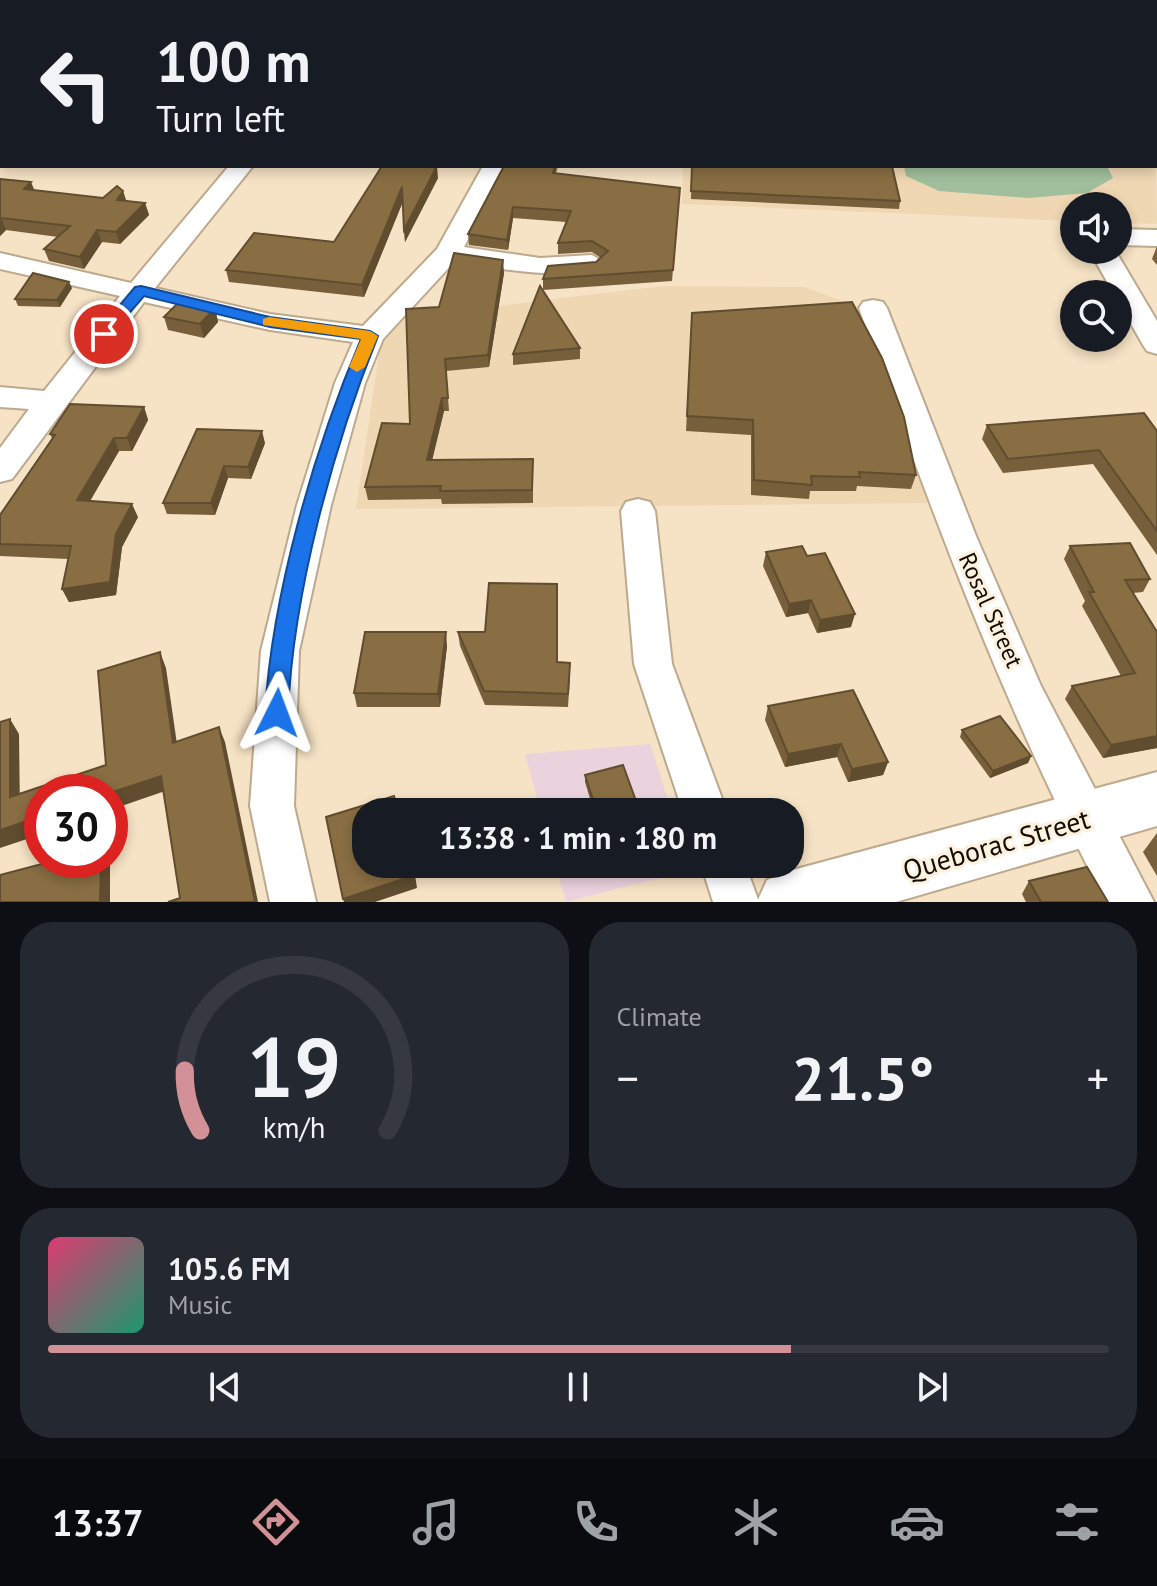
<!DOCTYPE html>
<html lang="en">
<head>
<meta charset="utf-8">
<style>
	:root { --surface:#171b24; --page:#242831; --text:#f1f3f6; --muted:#9ea1a6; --line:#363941; --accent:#d29197 }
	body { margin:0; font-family:"PT Sans",sans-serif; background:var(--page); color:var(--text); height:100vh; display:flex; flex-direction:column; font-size:30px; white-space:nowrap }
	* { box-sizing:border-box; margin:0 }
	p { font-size:26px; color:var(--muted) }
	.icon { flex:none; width:44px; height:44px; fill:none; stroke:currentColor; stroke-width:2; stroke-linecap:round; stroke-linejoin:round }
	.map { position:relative; height:902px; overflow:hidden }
	.side { display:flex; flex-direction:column; gap:20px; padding:20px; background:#0d0f14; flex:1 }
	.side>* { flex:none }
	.banner { position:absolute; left:0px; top:0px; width:1158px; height:168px; box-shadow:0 4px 12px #0003; background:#171b24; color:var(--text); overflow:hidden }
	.buttons { position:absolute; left:1060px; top:192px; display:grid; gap:16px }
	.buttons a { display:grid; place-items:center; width:72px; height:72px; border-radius:50%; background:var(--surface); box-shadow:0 4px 12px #0003; font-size:40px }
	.speed { position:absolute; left:24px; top:774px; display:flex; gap:16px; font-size:40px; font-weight:700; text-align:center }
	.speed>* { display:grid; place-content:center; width:104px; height:104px; border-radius:50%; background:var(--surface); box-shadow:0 4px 12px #0003; line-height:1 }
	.speed .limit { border:12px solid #d22; background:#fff; color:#111 }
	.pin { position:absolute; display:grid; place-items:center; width:68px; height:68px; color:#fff; margin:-34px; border:4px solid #fff; border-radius:50%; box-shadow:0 2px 8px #0007 }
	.me { position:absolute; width:88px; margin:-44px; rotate:3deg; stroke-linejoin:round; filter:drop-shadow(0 0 6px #0008) }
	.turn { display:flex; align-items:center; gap:28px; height:168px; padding:0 24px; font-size:36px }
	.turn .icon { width:104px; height:104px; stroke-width:2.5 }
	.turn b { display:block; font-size:56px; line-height:68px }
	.big { font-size:60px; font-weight:700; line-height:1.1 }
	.side .widget { flex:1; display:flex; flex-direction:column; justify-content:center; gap:12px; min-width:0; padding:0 28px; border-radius:32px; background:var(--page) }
	.side .dial { align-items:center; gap:0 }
	.dial svg { height:208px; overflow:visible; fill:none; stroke:var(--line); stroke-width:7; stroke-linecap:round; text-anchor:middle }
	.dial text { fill:var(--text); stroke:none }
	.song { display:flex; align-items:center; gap:24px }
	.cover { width:96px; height:96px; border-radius:12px; background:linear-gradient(135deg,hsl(340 70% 55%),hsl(160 70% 35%)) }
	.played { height:8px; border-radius:4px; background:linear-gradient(90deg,var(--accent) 70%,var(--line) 70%) }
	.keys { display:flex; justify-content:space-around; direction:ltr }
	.heat { display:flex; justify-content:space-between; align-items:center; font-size:44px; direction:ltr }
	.side .tiles { flex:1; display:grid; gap:20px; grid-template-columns:1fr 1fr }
	.widget:last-child { grid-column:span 2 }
	.trip { position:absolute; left:352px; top:798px; width:452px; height:80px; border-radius:32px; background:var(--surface); box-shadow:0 4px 12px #0003; font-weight:700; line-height:80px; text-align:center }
	.tab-bar { display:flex; height:128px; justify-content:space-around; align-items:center; background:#090b0e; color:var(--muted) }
	.tab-bar .icon { width:56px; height:56px }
	.tab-bar .active { color:var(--accent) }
	.tab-bar b { font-size:36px; color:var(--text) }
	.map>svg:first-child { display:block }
	.commercial { fill:#ebd3de }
	.built { fill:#efd7b3 }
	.green { fill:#a1bf9d }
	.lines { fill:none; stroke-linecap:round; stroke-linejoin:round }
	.street-casing { stroke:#bda98d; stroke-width:4 }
	.secondary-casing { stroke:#bda98d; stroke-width:4 }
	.street { fill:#fff; fill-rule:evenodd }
	.secondary { fill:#fff; fill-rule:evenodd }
	.wall { fill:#765f3a }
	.shaded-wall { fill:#604d2f }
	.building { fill:#896e43; stroke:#604d2f; stroke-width:2 }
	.route { fill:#1a73e8; stroke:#114b97; stroke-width:2 }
	.slow { fill:#f59e0b }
	.labels { text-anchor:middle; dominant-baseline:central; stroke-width:6; stroke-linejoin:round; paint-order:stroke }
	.street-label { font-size:24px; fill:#130d04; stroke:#fcf0de }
	.near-street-label { font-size:28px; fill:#130d04; stroke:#fcf0de }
</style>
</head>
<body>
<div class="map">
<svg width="1157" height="902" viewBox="0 0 1157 902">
	<rect width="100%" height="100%" fill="#f6e2c4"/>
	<g class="commercial">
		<path d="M650 744 672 812H541L525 754Z"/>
		<path d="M555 864H689L691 870 566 902Z"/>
	</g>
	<g class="built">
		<path d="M389 0H1142L1144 2H388Z"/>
		<path d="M683 166H1156L1157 224 1118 223V206H1074V221L682 204Z"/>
		<path d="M662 286 804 287 861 308 930 503 356 509 384 320Z"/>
	</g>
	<path class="green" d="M904 166H1107L1113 178 1087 193 1029 198 939 191 906 176Z"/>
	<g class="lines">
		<defs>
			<g id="street">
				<path d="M32 0H51L31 2Z"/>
				<path d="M364 0H383L363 2Z"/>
				<path d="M1142 0H1157V6L1156 2Z"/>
				<path d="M2 148V162L0 163V149Z"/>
				<path d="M229 166H253L155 288 270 314 363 326 437 249 483 166H507L464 247 540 258 592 255 605 263C590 285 481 267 455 261L383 339 365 383 331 505 299 651 294 806 316 902H270L250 806 261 651 297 505 335 383 353 342 270 330 144 302 12 479 0 482V448L29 409 0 407V387L44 391 120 296 0 269V253L131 283Z"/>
				<path d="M1118 229 1157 230V246L1118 245Z"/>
				<path d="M1089 250H1115L1157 321V354L1147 351 1143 345 1118 301V294H1114Z"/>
				<path d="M873 300 883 302 887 308 976 536 1041 686 1154 902H1106C1005 712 931 511 859 308L863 302Z"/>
				<path d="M638 499 650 502 655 511 672 664 727 812H683L634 664 621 511 626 502Z"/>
				<path d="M701 864H745L759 902H713Z"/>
			</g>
			<path id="secondary" d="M1157 772V826L896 902H757L767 880 789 871Z"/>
		</defs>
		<use href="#street" class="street-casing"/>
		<use href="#secondary" class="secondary-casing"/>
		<use href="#street" class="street"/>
		<use href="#secondary" class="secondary"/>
	</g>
	<g class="wall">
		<path d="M434 0H500L499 2H458Z"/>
		<path d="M590 0H732V2H601Z"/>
		<path d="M853 0H978V2H869Z"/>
		<path d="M1031 0H1082L1083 2H1031Z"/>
		<path d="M558 166 556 173 680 188 672 281 543 290V279L596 262 601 258 592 252 558 254V243L566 222 513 218 508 250 469 245 468 234Z"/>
		<path d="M692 166 900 201 899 209 691 199Z"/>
		<path d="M438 178 405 242 403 201 364 297 229 282 226 270 334 242Z"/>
		<path d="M0 179 34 190 103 198 123 191 126 201 145 203 149 215 120 244 102 242 84 269 49 261 44 249 58 237 6 230 0 236Z"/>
		<path d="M1157 246V265L1152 259Z"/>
		<path d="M504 273 489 367 446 371 449 411H444L432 460 533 472V503L442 504 441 499 368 500 365 487 410 424 439 307Z"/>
		<path d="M72 288 60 307 18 306 15 299Z"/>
		<path d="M215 308 218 322 204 338 168 330 164 317Z"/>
		<path d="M692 313 916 475 911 489 857 486 856 491H810L809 499 751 495V435L686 431Z"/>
		<path d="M580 348V359L513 365V354Z"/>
		<path d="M144 407 148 420 132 451H119L90 501 138 517 122 547 116 595 69 602 62 589 68 559 0 556V515L52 438 50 434Z"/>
		<path d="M987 425 1157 431V555L1093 464 1003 473 982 439Z"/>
		<path d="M265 443 251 479 228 478 215 515 167 514 163 503Z"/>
		<path d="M1070 546 1150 579 1143 592 1133 593 1157 748 1103 758 1065 699 1072 686 1121 676 1082 606 1085 601 1064 559Z"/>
		<path d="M766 552 851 627 817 633 808 613 786 617 763 566Z"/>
		<path d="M458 632 558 662 570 676 568 707 485 705 460 646Z"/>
		<path d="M447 646 440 707H357L354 693Z"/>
		<path d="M768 706 888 762 883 775 848 782 837 757 785 767 765 720Z"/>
		<path d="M962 730 1031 756 1028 763 990 778 960 737Z"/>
		<path d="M585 775 640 812H594L585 782Z"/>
		<path d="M1157 833V876L1143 852Z"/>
		<path d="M1029 881 1108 902H1026L1022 894Z"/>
	</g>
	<g class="shaded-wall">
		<path d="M0 0H16L13 2H2V9L0 10Z"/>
		<path d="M231 0H244L242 2H229Z"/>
		<path d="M437 166 438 178 405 242 404 230Z"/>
		<path d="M31 182 36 194 24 189Z"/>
		<path d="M402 187 404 199 364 297 362 285Z"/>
		<path d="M123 191 127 203 117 200Z"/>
		<path d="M145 203 149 215 120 244 116 232Z"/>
		<path d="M513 207V218L508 250 507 240Z"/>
		<path d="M1 218 6 230 0 236V219Z"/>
		<path d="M97 230 102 242 84 269 80 257Z"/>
		<path d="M503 260 504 273 489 367 488 355Z"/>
		<path d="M69 282 72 288 60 307 57 300Z"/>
		<path d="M215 308 218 322 204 338 200 324Z"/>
		<path d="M442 398 444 411 429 473 427 460Z"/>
		<path d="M144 407 148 420 132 451 127 438Z"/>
		<path d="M262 431 265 443 251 479 248 467Z"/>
		<path d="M114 438 119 451 83 513 77 500Z"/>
		<path d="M224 466 228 478 215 515 211 503Z"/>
		<path d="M132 504 138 517 122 547 116 595 69 602 62 589 116 534Z"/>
		<path d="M811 600 808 613 786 617 789 604Z"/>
		<path d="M855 614 851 627 817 633 820 620Z"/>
		<path d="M446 632 447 646 440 707 438 694Z"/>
		<path d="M160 652 166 668 179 758 173 743Z"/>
		<path d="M10 719 19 734 20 812 10 797Z"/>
		<path d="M219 727 225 742 258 902H255Z"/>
		<path d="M1157 736V748L1103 758 1111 745Z"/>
		<path d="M841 744 837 757 785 767 788 754Z"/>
		<path d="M1031 756 1028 763 990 778 993 771Z"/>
		<path d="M888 762 883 775 848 782 852 769Z"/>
		<path d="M161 776 168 790 110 810V793Z"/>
		<path d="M42 816V834L0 848V830Z"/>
		<path d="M101 860H108L110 863V902H100Z"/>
		<path d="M612 864H628L612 869Z"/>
		<path d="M415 875 417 888 375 902H344L343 899Z"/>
	</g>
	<g class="building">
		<path d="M95 0H231L229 2H92Z"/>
		<path d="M656 0H731L730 2H659Z"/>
		<rect x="873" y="0" width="105" height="2"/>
		<path d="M1043 0H1082L1083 2H1044Z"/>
		<path d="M2 22V51L0 50V24Z"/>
		<path d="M2 68V96H0V69Z"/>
		<path d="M382 166H437L404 230 402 187 362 285 226 270 254 233 334 242Z"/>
		<path d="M504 166H555L553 173 680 188 673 270 543 279 548 266 596 262 608 251 592 241 558 243 571 211 513 207 507 240 468 234Z"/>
		<path d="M692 166H892L900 201 691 191Z"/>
		<path d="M0 179 31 182 24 189 103 198 117 186 123 191 117 200 145 203 116 232 97 230 80 257 44 249 70 226 1 218 0 219Z"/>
		<path d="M454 253 503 260 488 355 445 359 448 398H442L427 460 533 459 532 490 440 491 441 486 365 487 382 423 410 424 406 309 439 307Z"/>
		<path d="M33 273 69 282 57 300 15 299Z"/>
		<path d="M540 286 580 348 513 354Z"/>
		<path d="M180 301 215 308 200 324 164 317Z"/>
		<path d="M852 302 882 358 904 417 916 475 859 472 860 477 811 476 812 485 754 480 753 420 687 416 692 313Z"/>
		<path d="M70 404 144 407 127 438H114L77 500 132 504 116 534 110 582 62 589 71 546 0 544V515L55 435 50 434Z"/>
		<path d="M1144 413 1157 431V531L1099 450 1008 459 987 425Z"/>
		<path d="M197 429 262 431 248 467 224 466 211 503H163Z"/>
		<path d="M1130 543 1150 579 1125 580 1157 632V736L1111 745 1072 686 1135 673 1089 592H1094L1070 546Z"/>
		<path d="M802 546 807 556 825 553 855 614 820 620 811 600 789 604 766 552Z"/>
		<path d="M489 583 557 584V662L570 663 568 694 484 691 458 632H485Z"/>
		<path d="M365 632H446L438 694 354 693Z"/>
		<path d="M160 652 173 743 219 727 255 902H168L180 898 161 776 110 793 42 792V816L0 830V722L10 719V797L106 765 98 671Z"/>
		<path d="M853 690 888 762 852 769 841 744 788 754 768 706Z"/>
		<path d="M1000 716 1031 756 993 771 962 730Z"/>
		<path d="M623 765 640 812H597L585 775Z"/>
		<path d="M394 796 398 812H366V864H412L415 875 343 899 326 817Z"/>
		<path d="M57 860H101L100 902H0V875Z"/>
		<path d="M1087 867 1108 902H1041L1029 881Z"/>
	</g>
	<path class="route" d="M141 286 270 317 370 331 378 336C333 447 293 593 288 713L285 720 277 722 269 720 265 713C272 594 314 449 361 339L270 327 144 296 109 337H98V331L135 287Z"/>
	<path class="slow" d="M269 317 370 331 378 336 365 367 357 372 349 367 361 339 263 325V319Z"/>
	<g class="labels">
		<g class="street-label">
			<text transform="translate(991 610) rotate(66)">Rosal Street</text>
		</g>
		<g class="near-street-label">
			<text transform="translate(996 844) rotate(-16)">Queborac Street</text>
		</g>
	</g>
</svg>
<div class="buttons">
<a><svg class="icon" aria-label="sound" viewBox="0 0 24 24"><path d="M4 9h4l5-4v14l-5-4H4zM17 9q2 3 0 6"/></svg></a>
<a><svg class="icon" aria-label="search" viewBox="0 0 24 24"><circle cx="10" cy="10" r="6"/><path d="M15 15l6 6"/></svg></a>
</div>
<div class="speed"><div class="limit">30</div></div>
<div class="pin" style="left:104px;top:334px;background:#d93025"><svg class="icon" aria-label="arrive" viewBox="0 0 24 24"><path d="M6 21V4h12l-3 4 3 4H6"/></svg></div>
<svg class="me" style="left:277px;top:713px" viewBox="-20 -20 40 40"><path d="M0-17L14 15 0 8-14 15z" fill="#1a73e8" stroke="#fff" stroke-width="4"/></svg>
<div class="trip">13:38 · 1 min · 180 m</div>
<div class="banner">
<div class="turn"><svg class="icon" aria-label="left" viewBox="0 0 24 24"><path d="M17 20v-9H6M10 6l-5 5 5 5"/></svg><div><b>100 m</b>Turn left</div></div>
</div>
</div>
<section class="side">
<div class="tiles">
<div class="widget dial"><svg viewBox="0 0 100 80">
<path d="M14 69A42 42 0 1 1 86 69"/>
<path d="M14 69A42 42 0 0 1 8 46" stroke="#d29197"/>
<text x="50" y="56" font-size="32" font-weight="700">19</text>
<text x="50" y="72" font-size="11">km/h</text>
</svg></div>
<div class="widget"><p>Climate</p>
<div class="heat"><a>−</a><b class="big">21.5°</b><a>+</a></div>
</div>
<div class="widget">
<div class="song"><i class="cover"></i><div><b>105.6 FM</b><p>Music</p></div></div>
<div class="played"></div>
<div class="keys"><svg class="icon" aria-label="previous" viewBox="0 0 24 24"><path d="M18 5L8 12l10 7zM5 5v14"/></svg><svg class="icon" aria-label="pause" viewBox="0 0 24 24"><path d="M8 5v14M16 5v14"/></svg><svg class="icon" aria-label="next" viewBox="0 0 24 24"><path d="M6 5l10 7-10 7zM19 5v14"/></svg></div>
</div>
</div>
</section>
<nav class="tab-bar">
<b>13:37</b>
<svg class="icon active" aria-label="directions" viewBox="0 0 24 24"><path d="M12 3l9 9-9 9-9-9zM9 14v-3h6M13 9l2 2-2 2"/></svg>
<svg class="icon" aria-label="music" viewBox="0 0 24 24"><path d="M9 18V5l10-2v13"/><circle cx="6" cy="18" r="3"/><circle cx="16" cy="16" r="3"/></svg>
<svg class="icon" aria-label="phone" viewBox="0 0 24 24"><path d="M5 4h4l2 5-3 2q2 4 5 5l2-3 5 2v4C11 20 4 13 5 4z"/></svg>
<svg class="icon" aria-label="climate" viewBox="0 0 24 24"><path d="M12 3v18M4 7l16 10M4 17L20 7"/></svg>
<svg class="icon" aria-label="car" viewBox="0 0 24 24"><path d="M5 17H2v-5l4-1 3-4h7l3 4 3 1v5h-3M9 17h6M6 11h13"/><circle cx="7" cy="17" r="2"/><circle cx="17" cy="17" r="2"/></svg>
<svg class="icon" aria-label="filters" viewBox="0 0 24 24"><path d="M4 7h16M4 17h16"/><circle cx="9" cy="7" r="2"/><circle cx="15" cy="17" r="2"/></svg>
</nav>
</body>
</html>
